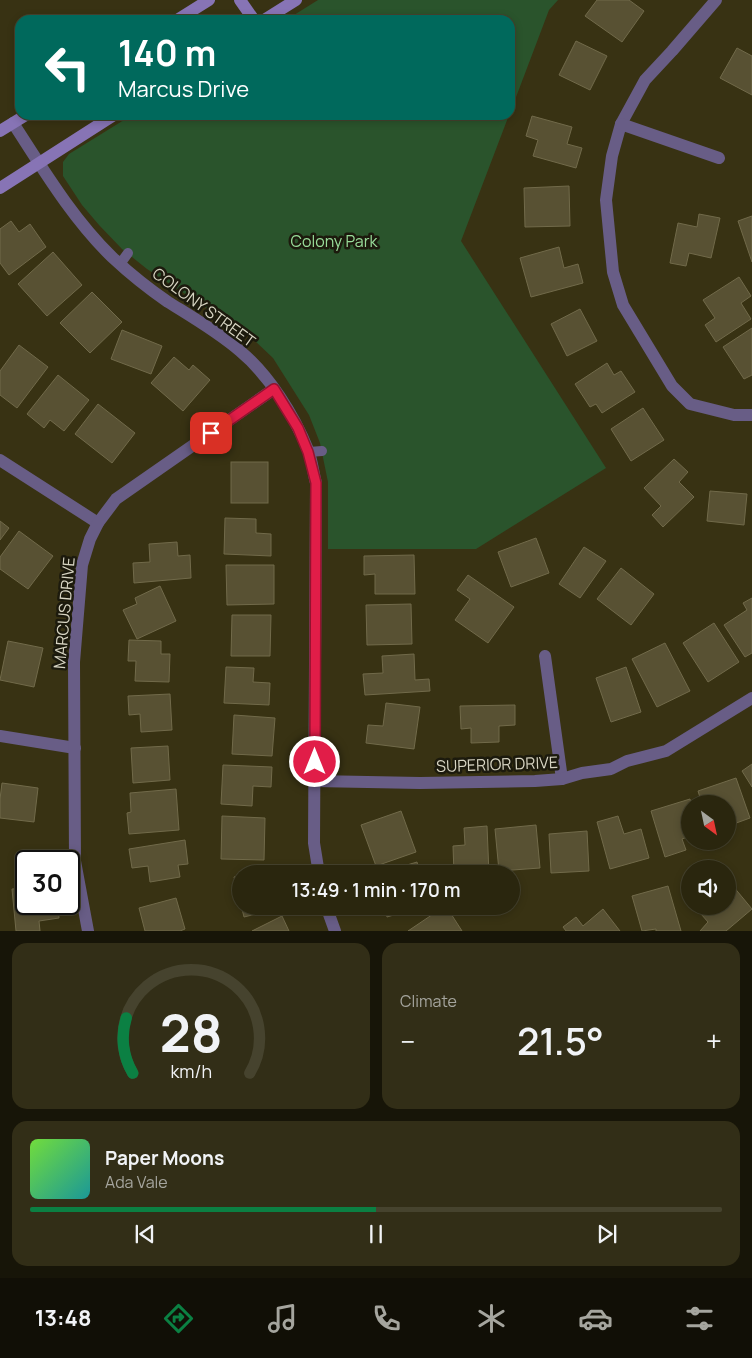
<!DOCTYPE html>
<html lang="en">
<head>
<meta charset="utf-8">
<style>
	:root { --surface:#2a260e; --page:#322e17; --text:#f1f3f6; --muted:#a5a59e; --line:#46432e; --accent:#0b8043 }
	body { margin:0; font-family:Manrope,sans-serif; background:var(--page); color:var(--text); height:100vh; display:flex; flex-direction:column; font-size:19px; white-space:nowrap }
	* { box-sizing:border-box; margin:0 }
	p { font-size:16px; color:var(--muted) }
	.icon { flex:none; width:28px; height:28px; fill:none; stroke:currentColor; stroke-width:2; stroke-linecap:round; stroke-linejoin:round }
	.map { position:relative; height:931px; overflow:hidden }
	.sheet { display:flex; flex-direction:column; gap:12px; padding:12px; background:#171508; flex:1 }
	.sheet>* { flex:none }
	.banner { position:absolute; left:15px; top:15px; width:500px; height:105px; border-radius:15px; box-shadow:0 2px 8px #0003,0 0 0 1px var(--line); background:#00695c; color:#fff; overflow:hidden }
	.needle { width:32px; rotate:147deg }
	.fabs { position:absolute; left:681px; top:795px; display:grid; gap:10px }
	.fabs a { display:grid; place-items:center; width:55px; height:55px; border-radius:50%; background:var(--surface); box-shadow:0 2px 8px #0003,0 0 0 1px var(--line); font-size:25px }
	.speed { position:absolute; left:15px; top:850px; display:flex; gap:10px; font-size:25px; font-weight:700; text-align:center }
	.speed>* { display:grid; place-content:center; width:65px; height:65px; border-radius:50%; background:var(--surface); box-shadow:0 2px 8px #0003,0 0 0 1px var(--line); line-height:1 }
	.speed .limit { border:2px solid #111; border-radius:8px; background:#fff; color:#111 }
	.pin { position:absolute; display:grid; place-items:center; width:42px; height:42px; color:#fff; margin:-21px; border-radius:10px; box-shadow:0 2px 8px #0006 }
	.me { position:absolute; width:55px; margin:-28px; rotate:0deg; stroke-linejoin:round; filter:drop-shadow(0 0 4px #0008) }
	.turn { display:flex; align-items:center; gap:18px; height:105px; padding:0 20px; font-size:22px }
	.turn .icon { width:65px; height:65px; stroke-width:2.5 }
	.turn b { display:block; font-size:35px; line-height:42px }
	.big { font-size:38px; font-weight:600; line-height:1.1 }
	.sheet .widget { flex:1; display:flex; flex-direction:column; justify-content:center; gap:8px; min-width:0; padding:0 18px; border-radius:15px; background:var(--page) }
	.sheet .dial { align-items:center; gap:0 }
	.dial svg { height:130px; overflow:visible; fill:none; stroke:var(--line); stroke-width:7; stroke-linecap:round; text-anchor:middle }
	.dial text { fill:var(--text); stroke:none }
	.song { display:flex; align-items:center; gap:15px }
	.cover { width:60px; height:60px; border-radius:8px; background:linear-gradient(135deg,hsl(100 70% 55%),hsl(180 70% 35%)) }
	.played { height:5px; border-radius:2px; background:linear-gradient(90deg,var(--accent) 50%,var(--line) 50%) }
	.keys { display:flex; justify-content:space-around; direction:ltr }
	.heat { display:flex; justify-content:space-between; align-items:center; font-size:28px; direction:ltr }
	.sheet .tiles { flex:1; display:grid; gap:12px; grid-template-columns:1fr 1fr }
	.widget:last-child { grid-column:span 2 }
	.trip { position:absolute; left:232px; top:865px; width:288px; height:50px; border-radius:25px; background:var(--surface); box-shadow:0 2px 8px #0003,0 0 0 1px var(--line); font-weight:600; line-height:50px; text-align:center }
	.tabs { display:flex; height:80px; justify-content:space-around; align-items:center; background:#110f06; color:var(--muted) }
	.tabs .icon { width:35px; height:35px }
	.tabs .current { color:var(--accent) }
	.tabs b { font-size:22px; color:var(--text) }
	.map>svg:first-child { display:block }
	.green { fill:#2a542c }
	.building { fill:#585133; stroke:#716a4a }
	.lines { fill:none; stroke-linecap:round; stroke-linejoin:round }
	.service { stroke:#685d86; stroke-width:10 }
	.minor { stroke:#685d86; stroke-width:12 }
	.secondary { stroke:#8774b5; stroke-width:12 }
	.route-casing { stroke:#92132f; stroke-width:12 }
	.route { stroke:#e11d48; stroke-width:9 }
	.labels { text-anchor:middle; dominant-baseline:central; stroke-width:5; stroke-linejoin:round; paint-order:stroke }
	.park-label { font-size:16px; fill:#98dc99; stroke:#1c1a0d }
	.street-label { font-size:16px; fill:#d8d5c3; stroke:#1c1a0d }
</style>
</head>
<body>
<div class="map">
<svg width="752" height="931" viewBox="0 0 752 931">
	<rect width="100%" height="100%" fill="#383213"/>
	<g class="green">
		<path d="M318 0H558L549 10 510 113V20H286Z"/>
		<path d="M132 115H509L461 241 606 468 476 549H328V482L320 443 309 415 273 358 252 338 147 269 122 249 99 225 82 205 63 176V162L69 154Z"/>
	</g>
	<g class="building">
		<path d="M597 0H629L644 11 622 42 585 16Z"/>
		<path d="M576 41 607 56 590 90 559 75Z"/>
		<path d="M737 48 752 56V95L720 78Z"/>
		<path d="M532 116 572 127 567 144 582 148 576 168 533 156 538 140 526 136Z"/>
		<path d="M569 186 570 226 525 227 524 188Z"/>
		<path d="M699 214 720 218 711 258 689 253 686 266 670 263 678 223 697 227Z"/>
		<path d="M752 216V262L738 221Z"/>
		<path d="M11 221 19 232 30 224 46 247 9 275 0 263V229Z"/>
		<path d="M559 247 564 268 578 264 583 283 531 297 520 258Z"/>
		<path d="M53 252 82 285 47 316 18 284Z"/>
		<path d="M739 277 751 296 741 303 751 319 716 342 705 325 715 318 703 300Z"/>
		<path d="M92 292 122 322 90 353 60 323Z"/>
		<path d="M580 309 597 341 567 356 551 324Z"/>
		<path d="M752 328V375L744 379 723 347Z"/>
		<path d="M122 330 162 346 151 374 111 359Z"/>
		<path d="M19 345 48 367 17 408 0 395V371Z"/>
		<path d="M174 357 189 370 193 365 210 380 183 411 151 383Z"/>
		<path d="M607 363 614 375 621 371 635 392 602 413 596 404 590 407 575 384Z"/>
		<path d="M58 375 89 400 64 431 50 420 44 428 27 414Z"/>
		<path d="M98 404 135 433 112 463 75 434Z"/>
		<path d="M643 408 664 440 631 461 611 429Z"/>
		<path d="M674 459 688 472 679 482 694 497 663 527 652 515 661 506 644 488Z"/>
		<rect x="231" y="462" width="37" height="41"/>
		<path d="M710 491 747 494 744 525 707 521Z"/>
		<path d="M225 518 256 519V533L271 534V556L224 554Z"/>
		<path d="M0 521 9 528 0 540Z"/>
		<path d="M19 531 53 556 28 589 0 569V557Z"/>
		<path d="M536 538 549 573 511 587 498 552Z"/>
		<path d="M177 542 178 556 190 555 191 578 134 583 133 563 150 562 149 544Z"/>
		<path d="M584 547 606 561 580 598 559 584Z"/>
		<path d="M414 555 415 594H375V574L364 575V556Z"/>
		<path d="M226 565H274V604L227 605Z"/>
		<path d="M621 568 654 594 631 625 597 599Z"/>
		<path d="M468 575 514 607 488 643 455 620 470 599 457 590Z"/>
		<path d="M160 586 176 621 137 639 123 610 137 604 135 598Z"/>
		<path d="M752 598V653L745 657 724 625 747 610 743 603Z"/>
		<path d="M411 604 412 644 367 645 366 605Z"/>
		<path d="M232 615H271L270 656H231Z"/>
		<path d="M714 623 739 662 708 682 683 643Z"/>
		<path d="M129 640 161 641V654H170L169 682 135 681 136 661H128Z"/>
		<path d="M8 641 43 648 34 687 0 680Z"/>
		<path d="M665 643 690 691 657 707 632 659Z"/>
		<path d="M414 654 415 680 429 679 430 691 365 695 363 674 383 673 382 656Z"/>
		<path d="M226 667 254 668 253 682 270 683 269 705 224 703Z"/>
		<path d="M626 667 641 712 611 722 596 678Z"/>
		<path d="M170 694 172 730 141 732 140 714 129 715 128 696Z"/>
		<path d="M386 703 420 707 414 749 366 743 368 725 383 726Z"/>
		<path d="M515 705V725L499 726V742L471 743V728L461 729 460 706Z"/>
		<path d="M234 715 275 718 272 756 232 754Z"/>
		<path d="M168 746 170 780 133 783 131 748Z"/>
		<path d="M752 764V787L742 771Z"/>
		<path d="M223 765 272 767 271 787 253 786 252 806 221 804Z"/>
		<path d="M736 778 750 818 728 826V804H702L698 791Z"/>
		<path d="M2 783 38 788 34 822 0 818V799Z"/>
		<path d="M176 789 179 830 129 834 127 813 131 812 130 793Z"/>
		<path d="M690 799 691 804H690V836L682 839 686 850 665 857 651 811Z"/>
		<path d="M401 811 416 852 376 866 361 825Z"/>
		<path d="M222 816 265 818 264 860 221 859Z"/>
		<path d="M618 816 624 834 641 829 649 858 610 869 597 822Z"/>
		<path d="M536 825 540 868 499 871 495 829Z"/>
		<path d="M487 826 489 874H454L453 846 465 845 464 828Z"/>
		<path d="M587 831 589 871 551 873 549 834Z"/>
		<path d="M185 840 188 864 178 865 180 877 150 882 148 866 132 868 129 849Z"/>
		<path d="M417 862 420 874H377Z"/>
		<path d="M274 867 276 874H245Z"/>
		<path d="M241 875V906L284 907 244 917 234 877Z"/>
		<path d="M728 880 752 909 726 931H700L708 922 694 906H728Z"/>
		<path d="M668 886 681 931H656V929L642 931 632 896Z"/>
		<path d="M26 888V904H58L59 918 39 921 40 931H16L12 889Z"/>
		<path d="M176 898 185 929 180 931H145L139 908Z"/>
		<path d="M384 906H424L387 917Z"/>
		<path d="M445 906H446L462 931H408Z"/>
		<path d="M603 909 620 931H566L563 927 576 917 583 926Z"/>
		<path d="M282 916 289 931H252Z"/>
	</g>
	<g class="lines">
		<g class="service">
			<path d="M120 264 128 253"/>
			<path d="M309 452 322 451"/>
		</g>
		<g class="minor">
			<path d="M716 0 672 51 645 80 621 124 612 156 606 200 613 272 623 305 672 386 690 404 734 415H752"/>
			<path d="M13 123C43 169 72 218 112 257 128 272 149 289 168 302 192 317 218 332 240 351 269 375 294 415 308 450 312 460 313 472 316 483L314 843 319 874"/>
			<path d="M621 124 719 158"/>
			<path d="M0 460 98 523"/>
			<path d="M545 656 562 779"/>
			<path d="M0 736 75 748"/>
			<path d="M315 781 420 783 535 781 562 779 582 773 611 769 627 761 666 751 752 698"/>
			<path d="M326 906 335 931"/>
			<path d="M88 931 75 861 74 662 82 565 90 539 98 523 116 499 274 389"/>
		</g>
		<g class="secondary">
			<path d="M240 0 254 20"/>
			<path d="M177 20 209 0"/>
			<path d="M264 20 296 0"/>
			<path d="M0 131 26 115"/>
			<path d="M0 188 114 115"/>
		</g>
	</g>
	<g class="lines">
		<defs>
			<path id="route" d="M211 433 274 389 298 428 308 452 316 483 315 762"/>
		</defs>
		<use href="#route" class="route-casing"/>
		<use href="#route" class="route"/>
	</g>
	<g class="labels">
		<g class="park-label">
			<text x="334" y="241">Colony Park</text>
		</g>
		<g class="street-label">
			<text transform="translate(204 307) rotate(36)">COLONY STREET</text>
			<text transform="translate(64 613) rotate(-85)">MARCUS DRIVE</text>
			<text transform="translate(497 764) rotate(-2)">SUPERIOR DRIVE</text>
		</g>
	</g>
</svg>
<div class="fabs">
<a><svg class="needle" viewBox="-14 -14 28 28"><path d="M0-13l5 13h-10z" fill="#e53935"/><path d="M0 13l5-13h-10z" fill="#a5a59e"/></svg></a>
<a><svg class="icon" aria-label="sound" viewBox="0 0 24 24"><path d="M4 9h4l5-4v14l-5-4H4zM17 9q2 3 0 6"/></svg></a>
</div>
<div class="speed"><div class="limit">30</div></div>
<div class="pin" style="left:211px;top:433px;background:#d93025"><svg class="icon" aria-label="arrive" viewBox="0 0 24 24"><path d="M6 21V4h12l-3 4 3 4H6"/></svg></div>
<svg class="me" style="left:315px;top:762px" viewBox="-20 -20 40 40"><circle r="17" fill="#e11d48" stroke="#fff" stroke-width="3"/><path d="M0-11L8 9 0 5-8 9z" fill="#fff"/></svg>
<div class="trip">13:49 · 1 min · 170 m</div>
<div class="banner">
<div class="turn"><svg class="icon" aria-label="left" viewBox="0 0 24 24"><path d="M17 20v-9H6M10 6l-5 5 5 5"/></svg><div><b>140 m</b>Marcus Drive</div></div>
</div>
</div>
<section class="sheet">
<div class="tiles">
<div class="widget dial"><svg viewBox="0 0 100 80">
<path d="M14 69A42 42 0 1 1 86 69"/>
<path d="M14 69A42 42 0 0 1 10 35" stroke="#0b8043"/>
<text x="50" y="56" font-size="32" font-weight="700">28</text>
<text x="50" y="72" font-size="11">km/h</text>
</svg></div>
<div class="widget"><p>Climate</p>
<div class="heat"><a>−</a><b class="big">21.5°</b><a>+</a></div>
</div>
<div class="widget">
<div class="song"><i class="cover"></i><div><b>Paper Moons</b><p>Ada Vale</p></div></div>
<div class="played"></div>
<div class="keys"><svg class="icon" aria-label="previous" viewBox="0 0 24 24"><path d="M18 5L8 12l10 7zM5 5v14"/></svg><svg class="icon" aria-label="pause" viewBox="0 0 24 24"><path d="M8 5v14M16 5v14"/></svg><svg class="icon" aria-label="next" viewBox="0 0 24 24"><path d="M6 5l10 7-10 7zM19 5v14"/></svg></div>
</div>
</div>
</section>
<nav class="tabs">
<b>13:48</b>
<svg class="icon current" aria-label="directions" viewBox="0 0 24 24"><path d="M12 3l9 9-9 9-9-9zM9 14v-3h6M13 9l2 2-2 2"/></svg>
<svg class="icon" aria-label="music" viewBox="0 0 24 24"><path d="M9 18V5l10-2v13"/><circle cx="6" cy="18" r="3"/><circle cx="16" cy="16" r="3"/></svg>
<svg class="icon" aria-label="phone" viewBox="0 0 24 24"><path d="M5 4h4l2 5-3 2q2 4 5 5l2-3 5 2v4C11 20 4 13 5 4z"/></svg>
<svg class="icon" aria-label="climate" viewBox="0 0 24 24"><path d="M12 3v18M4 7l16 10M4 17L20 7"/></svg>
<svg class="icon" aria-label="car" viewBox="0 0 24 24"><path d="M5 17H2v-5l4-1 3-4h7l3 4 3 1v5h-3M9 17h6M6 11h13"/><circle cx="7" cy="17" r="2"/><circle cx="17" cy="17" r="2"/></svg>
<svg class="icon" aria-label="filters" viewBox="0 0 24 24"><path d="M4 7h16M4 17h16"/><circle cx="9" cy="7" r="2"/><circle cx="15" cy="17" r="2"/></svg>
</nav>
</body>
</html>
